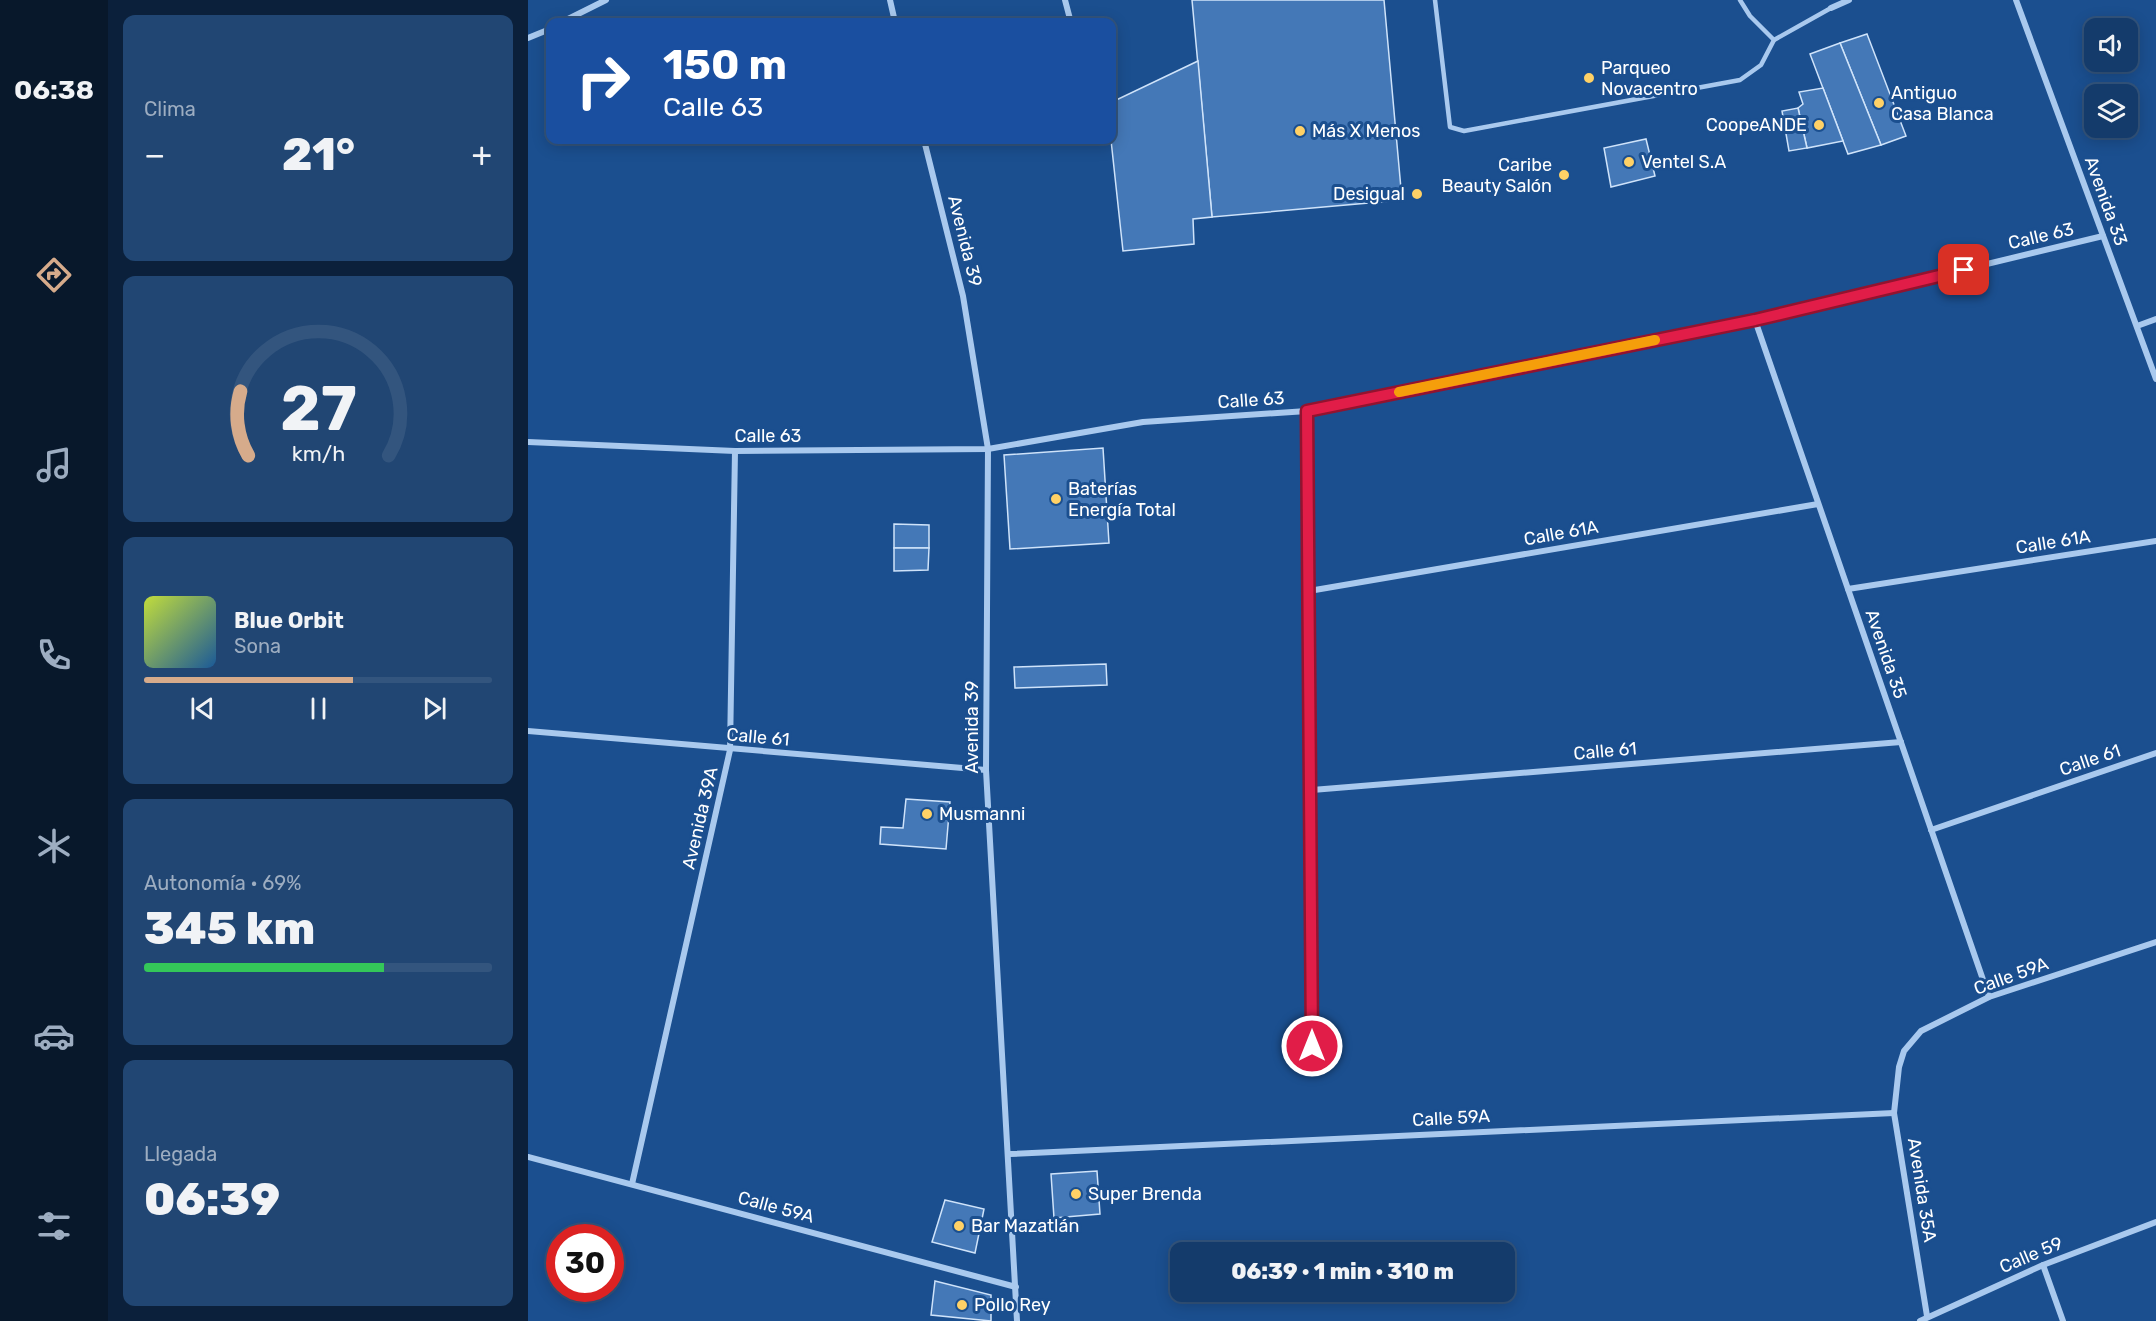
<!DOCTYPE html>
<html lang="es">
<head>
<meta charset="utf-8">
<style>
	:root { --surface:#143b6b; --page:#214673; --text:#f1f3f6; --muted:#9dadc1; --line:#33557e; --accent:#d6ab8b }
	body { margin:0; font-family:Rubik,sans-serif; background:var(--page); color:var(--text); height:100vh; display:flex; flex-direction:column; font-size:22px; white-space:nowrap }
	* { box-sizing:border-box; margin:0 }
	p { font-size:20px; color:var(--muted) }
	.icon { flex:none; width:33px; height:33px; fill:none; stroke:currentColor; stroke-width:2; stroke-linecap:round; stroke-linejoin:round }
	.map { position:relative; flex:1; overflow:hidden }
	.details { display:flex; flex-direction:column; gap:15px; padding:15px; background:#0b203b; width:420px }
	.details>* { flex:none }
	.hud { position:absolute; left:18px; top:18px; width:570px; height:126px; border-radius:12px; box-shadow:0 3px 15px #0003,0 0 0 2px var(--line); background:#1a4fa0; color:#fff; overflow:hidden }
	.tools { position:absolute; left:1556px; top:18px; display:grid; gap:12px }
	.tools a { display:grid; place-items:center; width:54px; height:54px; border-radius:12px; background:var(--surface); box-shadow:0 3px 15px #0003,0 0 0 2px var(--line); font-size:30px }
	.speed { position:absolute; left:18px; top:1224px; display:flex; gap:12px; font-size:30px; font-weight:700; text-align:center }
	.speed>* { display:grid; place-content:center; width:78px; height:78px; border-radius:50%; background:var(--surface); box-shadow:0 3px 15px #0003,0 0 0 2px var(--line); line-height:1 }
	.speed .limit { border:9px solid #d22; background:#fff; color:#111 }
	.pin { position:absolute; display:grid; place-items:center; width:51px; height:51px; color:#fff; margin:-26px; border-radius:12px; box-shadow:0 3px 9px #0006 }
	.me { position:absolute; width:66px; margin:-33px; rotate:0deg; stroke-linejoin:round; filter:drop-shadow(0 0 4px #0008) }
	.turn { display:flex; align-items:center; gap:21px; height:126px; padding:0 18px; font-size:27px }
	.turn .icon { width:78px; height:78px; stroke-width:2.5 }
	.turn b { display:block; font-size:42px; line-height:51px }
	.big { font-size:45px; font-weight:800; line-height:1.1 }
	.details .tile { flex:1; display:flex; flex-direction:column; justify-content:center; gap:9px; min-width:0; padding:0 21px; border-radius:12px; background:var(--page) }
	.details .dial { align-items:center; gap:0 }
	.dial svg { height:156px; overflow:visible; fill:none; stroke:var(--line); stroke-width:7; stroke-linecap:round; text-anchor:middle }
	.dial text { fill:var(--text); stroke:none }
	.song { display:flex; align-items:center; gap:18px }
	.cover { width:72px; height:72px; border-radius:9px; background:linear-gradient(135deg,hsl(70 70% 55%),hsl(210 70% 35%)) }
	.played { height:6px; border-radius:3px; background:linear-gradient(90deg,var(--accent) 60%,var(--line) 60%) }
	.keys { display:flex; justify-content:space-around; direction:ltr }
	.heat { display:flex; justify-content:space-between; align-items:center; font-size:33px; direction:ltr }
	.charge { height:9px; border-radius:4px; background:linear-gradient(90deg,#34c759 69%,var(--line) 0) }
	.trip { position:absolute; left:642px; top:1242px; width:345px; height:60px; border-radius:12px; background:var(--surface); box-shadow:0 3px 15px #0003,0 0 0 2px var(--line); font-weight:800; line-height:60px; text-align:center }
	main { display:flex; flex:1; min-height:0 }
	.tabs { display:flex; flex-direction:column; width:108px; justify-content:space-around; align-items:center; background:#08182b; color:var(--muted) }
	.tabs .icon { width:42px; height:42px }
	.tabs .selected { color:var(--accent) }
	.tabs b { font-size:27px; color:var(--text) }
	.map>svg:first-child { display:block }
	.building { fill:#4478b7; stroke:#cfe3fa; stroke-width:1.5 }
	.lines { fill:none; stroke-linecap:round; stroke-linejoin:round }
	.service { stroke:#a9c9ee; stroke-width:4.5 }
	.minor { stroke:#a9c9ee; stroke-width:6 }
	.route-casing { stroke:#92132f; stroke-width:15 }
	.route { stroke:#e11d48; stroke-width:10 }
	.slow { stroke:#f59e0b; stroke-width:10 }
	.poi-dot { fill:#ffd166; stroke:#1b4f8f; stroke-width:2 }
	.labels { text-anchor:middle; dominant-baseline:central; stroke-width:6; stroke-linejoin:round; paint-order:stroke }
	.poi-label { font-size:18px; fill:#fff; stroke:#1b4f8f; text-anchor:start }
	.street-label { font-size:18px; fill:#fff; stroke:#1b4f8f }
</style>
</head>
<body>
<main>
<nav class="tabs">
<b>06:38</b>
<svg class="icon selected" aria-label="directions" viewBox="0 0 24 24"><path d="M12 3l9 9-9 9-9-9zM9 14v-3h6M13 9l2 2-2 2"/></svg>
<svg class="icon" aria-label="music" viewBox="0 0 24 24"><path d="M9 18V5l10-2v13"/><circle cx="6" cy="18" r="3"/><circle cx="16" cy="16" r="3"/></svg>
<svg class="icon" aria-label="phone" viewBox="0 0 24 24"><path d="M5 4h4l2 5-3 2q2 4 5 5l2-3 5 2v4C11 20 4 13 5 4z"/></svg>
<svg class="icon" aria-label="climate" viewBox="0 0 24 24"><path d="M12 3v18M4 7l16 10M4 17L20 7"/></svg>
<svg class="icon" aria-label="car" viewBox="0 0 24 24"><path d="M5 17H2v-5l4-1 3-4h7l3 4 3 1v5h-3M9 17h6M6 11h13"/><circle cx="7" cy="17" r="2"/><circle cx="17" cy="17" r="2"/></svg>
<svg class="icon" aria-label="filters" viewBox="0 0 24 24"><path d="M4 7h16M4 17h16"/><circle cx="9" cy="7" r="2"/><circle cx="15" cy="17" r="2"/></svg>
</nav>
<section class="details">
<div class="tile"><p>Clima</p>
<div class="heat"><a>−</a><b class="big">21°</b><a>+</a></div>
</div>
<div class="tile dial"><svg viewBox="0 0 100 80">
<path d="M14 69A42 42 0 1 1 86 69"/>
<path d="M14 69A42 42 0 0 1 10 36" stroke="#d6ab8b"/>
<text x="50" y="56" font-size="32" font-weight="700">27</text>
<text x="50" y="72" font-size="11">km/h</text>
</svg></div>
<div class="tile">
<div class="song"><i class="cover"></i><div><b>Blue Orbit</b><p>Sona</p></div></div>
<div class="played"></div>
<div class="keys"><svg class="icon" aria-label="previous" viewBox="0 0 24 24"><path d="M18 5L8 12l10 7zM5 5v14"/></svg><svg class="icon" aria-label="pause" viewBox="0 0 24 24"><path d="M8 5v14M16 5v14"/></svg><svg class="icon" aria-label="next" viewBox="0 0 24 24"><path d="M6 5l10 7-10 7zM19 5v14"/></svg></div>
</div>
<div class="tile"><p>Autonomía · 69%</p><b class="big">345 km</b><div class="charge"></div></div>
<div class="tile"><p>Llegada</p><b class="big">06:39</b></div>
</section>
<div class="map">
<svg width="1628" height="1321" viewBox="0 0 1628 1321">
	<rect width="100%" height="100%" fill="#1b4f8f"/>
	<g class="building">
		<path d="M664 0H856L874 200 684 217Z"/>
		<path d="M1339 34 1378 136 1353 145 1312 43Z"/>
		<path d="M1312 43 1353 145 1320 154 1282 54Z"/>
		<path d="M670 61 684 217 665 219 666 244 595 251 583 140 584 102Z"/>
		<path d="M1295 88 1315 141 1279 148 1270 108 1275 104 1271 92Z"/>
		<path d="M1270 108 1279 148 1261 151 1254 111Z"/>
		<path d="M1118 139 1127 176 1083 187 1076 148Z"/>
		<path d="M575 448 581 543 482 549 476 455Z"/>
		<path d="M366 524 401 525V548H366Z"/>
		<path d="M366 548H401L400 570 366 571Z"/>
		<path d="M578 664 579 685 487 688 486 667Z"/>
		<path d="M378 799 422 802 418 849 352 844 353 827 375 828Z"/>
		<path d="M569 1171 572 1214 526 1218 523 1174Z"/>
		<path d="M417 1200 456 1209 447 1253 404 1242Z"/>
		<path d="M407 1281 463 1295V1321L403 1315Z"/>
	</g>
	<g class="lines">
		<g class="service">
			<path d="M907 0 922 127 936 131 1212 80 1233 65 1246 40 1303 8"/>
			<path d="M1212 0 1222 16 1246 40"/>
		</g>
		<g class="minor">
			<path d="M362 0 367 22"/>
			<path d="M537 0 542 19"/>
			<path d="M1488 0 1628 379"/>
			<path d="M1303 8 1321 0"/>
			<path d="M34 22 78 0"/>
			<path d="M0 38 22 29"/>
			<path d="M396 140 435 296 460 449 458 770 489 1321"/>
			<path d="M1227 320 1461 997"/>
			<path d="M1609 326 1628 319"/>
			<path d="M779 411 785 1046"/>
			<path d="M0 442 207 451 460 449 615 422 779 411 1227 320 1575 236"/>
			<path d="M1320 589 1628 541"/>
			<path d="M781 591 1290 504"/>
			<path d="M0 731 458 770"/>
			<path d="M784 790 1373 742"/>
			<path d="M1403 830 1628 753"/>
			<path d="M482 1154 1366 1113"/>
			<path d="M0 1157 488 1287"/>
			<path d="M104 1184 202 750 207 451"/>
			<path d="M1515 1265 1535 1321"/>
			<path d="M1399 1316 1366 1113 1371 1067 1376 1051 1393 1031 1461 997 1628 942"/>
			<path d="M1392 1321 1515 1265 1628 1222"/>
		</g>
	</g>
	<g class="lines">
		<defs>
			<path id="route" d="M784 1046 779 411 1227 320 1436 270"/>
		</defs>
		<use href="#route" class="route-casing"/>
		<use href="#route" class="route"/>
		<path class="slow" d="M871 392 1127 340"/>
	</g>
	<g class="poi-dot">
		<circle cx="1061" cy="78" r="6"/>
		<circle cx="1351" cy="103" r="6"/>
		<circle cx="1291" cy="125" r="6"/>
		<circle cx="772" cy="131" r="6"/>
		<circle cx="1101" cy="162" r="6"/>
		<circle cx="1036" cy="175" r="6"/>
		<circle cx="889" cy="194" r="6"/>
		<circle cx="528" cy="499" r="6"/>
		<circle cx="399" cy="814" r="6"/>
		<circle cx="548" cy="1194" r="6"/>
		<circle cx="431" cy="1226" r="6"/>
		<circle cx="434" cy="1305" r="6"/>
	</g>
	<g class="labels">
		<g class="poi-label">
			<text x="1073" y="68">Parqueo<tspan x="1073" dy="21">Novacentro</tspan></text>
			<text x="1363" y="93">Antiguo<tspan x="1363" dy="21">Casa Blanca</tspan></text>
			<text x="1279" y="125" text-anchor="end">CoopeANDE</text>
			<text x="784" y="131">Más X Menos</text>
			<text x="1113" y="162">Ventel S.A</text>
			<text x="1024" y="165" text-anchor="end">Caribe<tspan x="1024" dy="21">Beauty Salón</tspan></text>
			<text x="877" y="194" text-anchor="end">Desigual</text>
			<text x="540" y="489">Baterías<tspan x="540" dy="21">Energía Total</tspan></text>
			<text x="411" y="814">Musmanni</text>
			<text x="560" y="1194">Super Brenda</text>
			<text x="443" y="1226">Bar Mazatlán</text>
			<text x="446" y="1305">Pollo Rey</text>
		</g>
		<g class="street-label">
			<text transform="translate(1578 201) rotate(70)">Avenida 33</text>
			<text transform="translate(1513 236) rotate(-13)">Calle 63</text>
			<text transform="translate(437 241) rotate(76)">Avenida 39</text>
			<text transform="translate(723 400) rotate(-4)">Calle 63</text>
			<text x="240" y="436">Calle 63</text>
			<text transform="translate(1033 533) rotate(-10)">Calle 61A</text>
			<text transform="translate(1525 542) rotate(-9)">Calle 61A</text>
			<text transform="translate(1358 654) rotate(71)">Avenida 35</text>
			<text transform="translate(444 727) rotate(-90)">Avenida 39</text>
			<text transform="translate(230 737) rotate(5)">Calle 61</text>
			<text transform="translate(1077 751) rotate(-5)">Calle 61</text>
			<text transform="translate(1562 760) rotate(-19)">Calle 61</text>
			<text transform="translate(172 818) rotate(-77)">Avenida 39A</text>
			<text transform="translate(1483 976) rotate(-20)">Calle 59A</text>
			<text transform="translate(923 1118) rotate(-3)">Calle 59A</text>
			<text transform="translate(1394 1190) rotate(81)">Avenida 35A</text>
			<text transform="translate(248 1207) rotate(15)">Calle 59A</text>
			<text transform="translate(1503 1255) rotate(-23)">Calle 59</text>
		</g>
	</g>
</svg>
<div class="tools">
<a><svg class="icon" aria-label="sound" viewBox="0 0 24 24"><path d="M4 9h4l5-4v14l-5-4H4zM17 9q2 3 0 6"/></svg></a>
<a><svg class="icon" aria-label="layers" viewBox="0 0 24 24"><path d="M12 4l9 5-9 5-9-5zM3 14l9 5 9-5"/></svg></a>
</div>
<div class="speed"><div class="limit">30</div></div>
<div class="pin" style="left:1436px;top:270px;background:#d93025"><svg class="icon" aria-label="arrive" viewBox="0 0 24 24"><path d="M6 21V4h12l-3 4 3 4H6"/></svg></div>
<svg class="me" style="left:784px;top:1046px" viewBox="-20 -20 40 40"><circle r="17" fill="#e11d48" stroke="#fff" stroke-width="3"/><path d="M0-11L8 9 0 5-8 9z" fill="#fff"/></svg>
<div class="trip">06:39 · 1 min · 310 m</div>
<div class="hud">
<div class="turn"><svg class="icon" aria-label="right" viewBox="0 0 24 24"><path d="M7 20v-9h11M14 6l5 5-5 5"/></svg><div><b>150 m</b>Calle 63</div></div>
</div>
</div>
</main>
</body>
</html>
